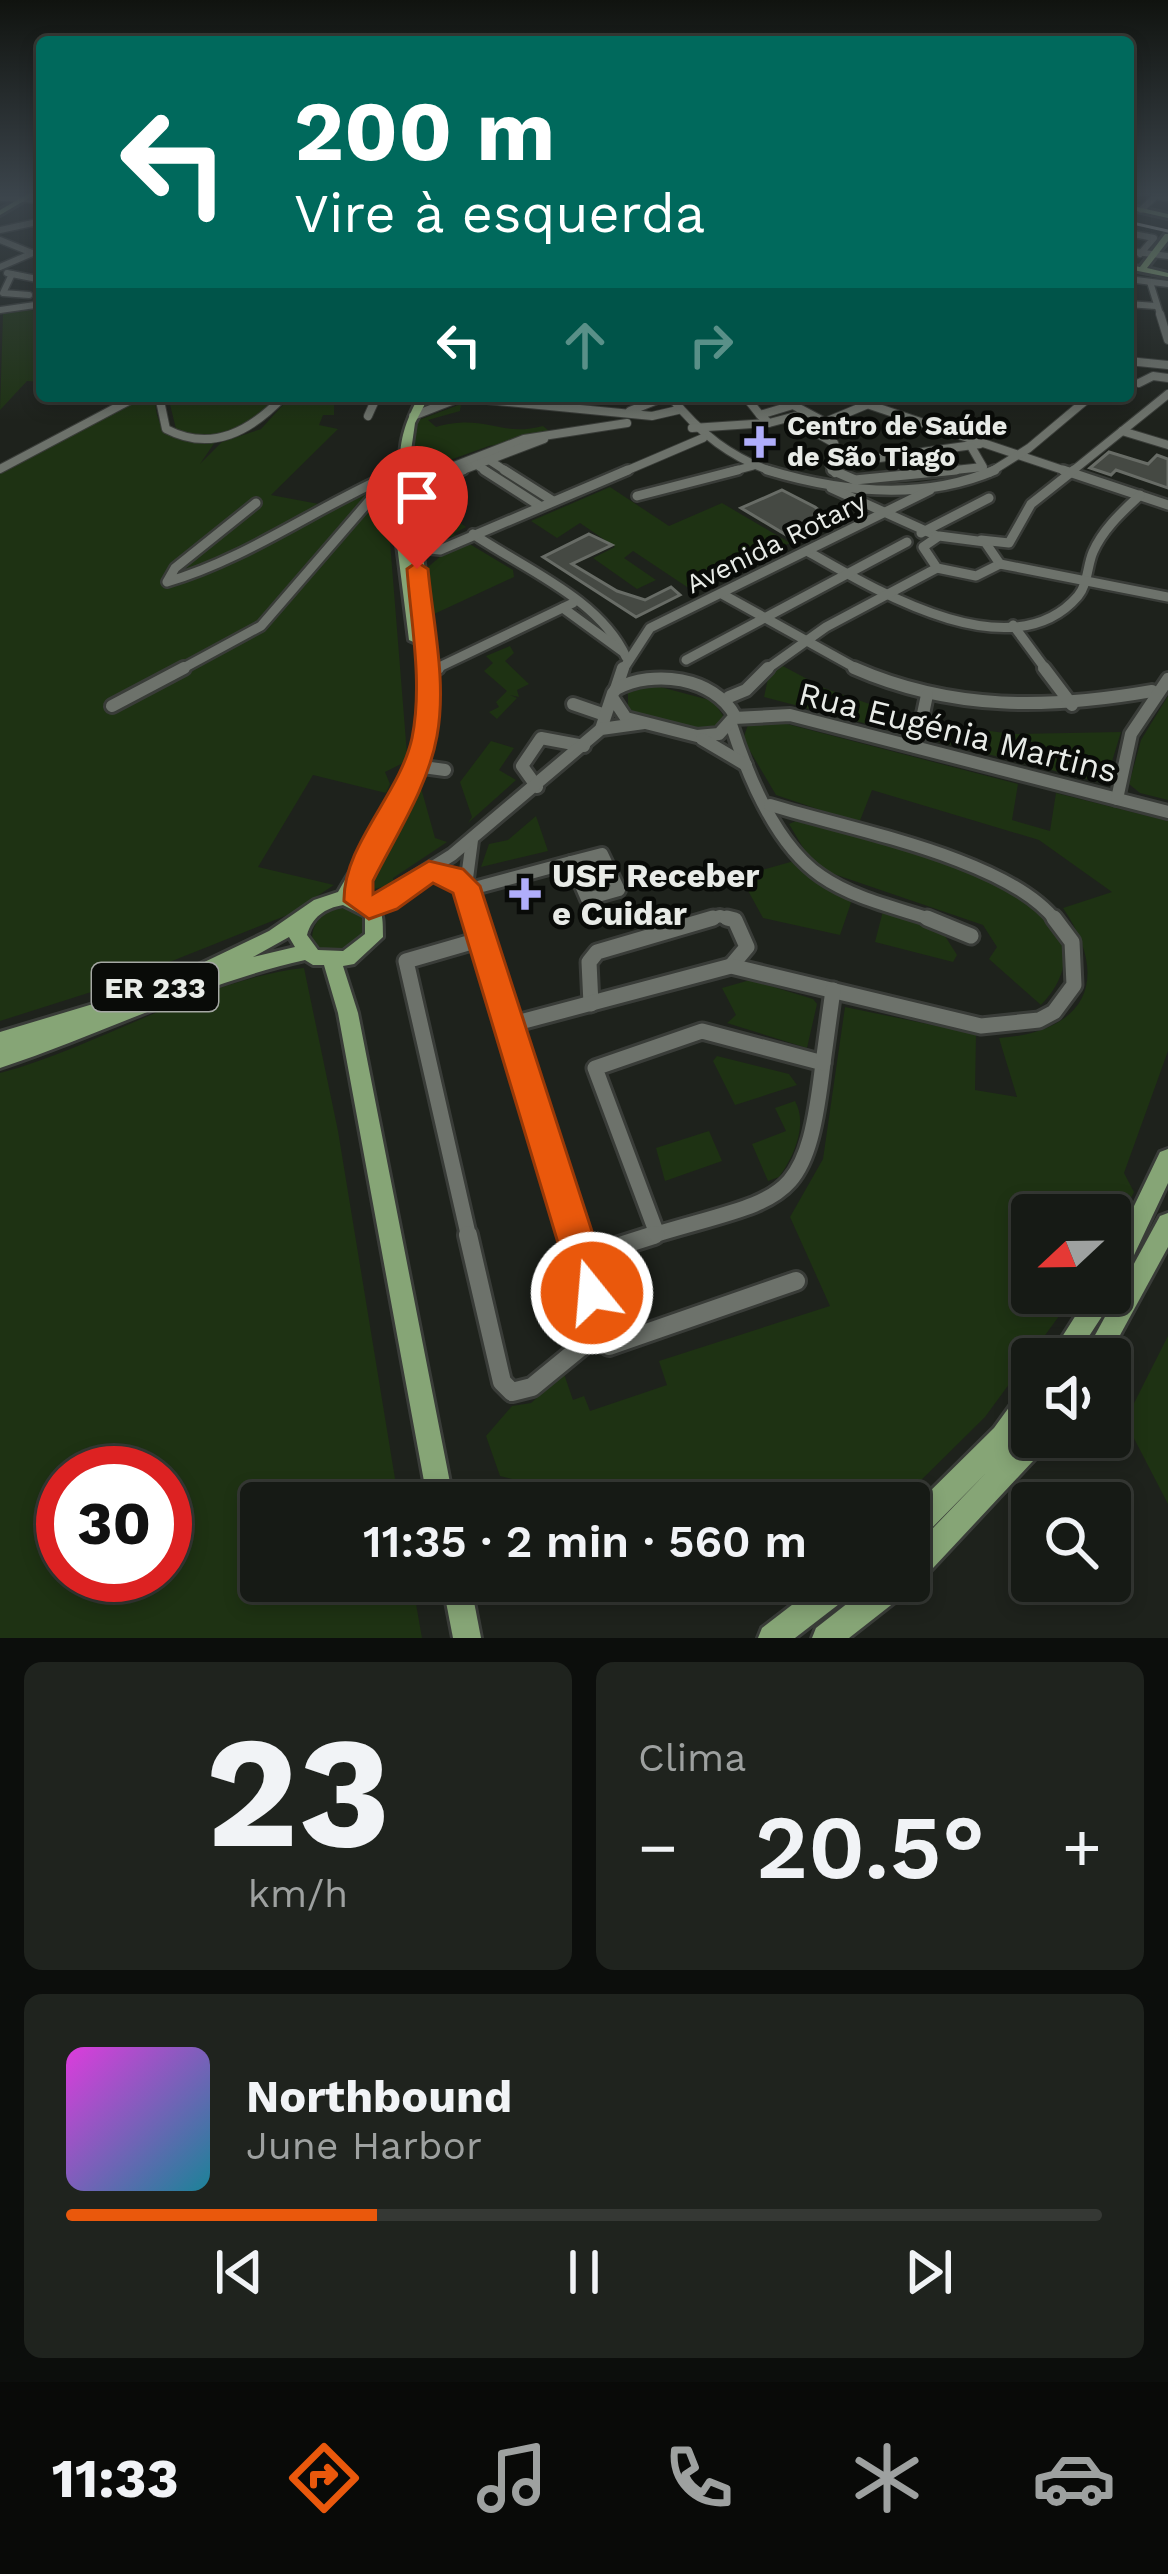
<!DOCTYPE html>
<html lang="pt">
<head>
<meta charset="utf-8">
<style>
	:root { --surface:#161a15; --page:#1f231e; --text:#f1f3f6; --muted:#9ea1a0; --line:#353834; --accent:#ea580c }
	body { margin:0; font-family:"Work Sans",sans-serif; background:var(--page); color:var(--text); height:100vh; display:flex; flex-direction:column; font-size:45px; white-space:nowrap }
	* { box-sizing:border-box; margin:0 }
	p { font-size:39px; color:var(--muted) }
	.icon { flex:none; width:66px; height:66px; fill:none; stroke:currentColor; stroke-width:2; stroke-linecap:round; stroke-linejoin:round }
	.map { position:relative; height:1638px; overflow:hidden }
	.drawer { display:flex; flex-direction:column; gap:24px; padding:24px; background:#0c0e0c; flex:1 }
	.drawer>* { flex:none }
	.guide { position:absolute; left:36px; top:36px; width:1098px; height:366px; border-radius:12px; box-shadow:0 6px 18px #0003,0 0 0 3px var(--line); background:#00695c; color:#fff; overflow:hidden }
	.needle { width:78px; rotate:248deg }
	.controls { position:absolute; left:1011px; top:1194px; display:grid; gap:24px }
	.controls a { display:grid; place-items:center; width:120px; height:120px; border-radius:12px; background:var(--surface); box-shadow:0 6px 18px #0003,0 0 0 3px var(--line); font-size:60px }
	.speed { position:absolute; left:36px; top:1446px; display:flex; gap:24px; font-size:60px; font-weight:700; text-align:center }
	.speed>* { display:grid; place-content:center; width:156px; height:156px; border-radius:50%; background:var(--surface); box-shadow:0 6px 18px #0003,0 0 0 3px var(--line); line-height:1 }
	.speed .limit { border:18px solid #d22; background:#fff; color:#111 }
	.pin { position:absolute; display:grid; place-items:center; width:102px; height:102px; color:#fff; margin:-123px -51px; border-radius:50% 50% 50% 0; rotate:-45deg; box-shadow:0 0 12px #0007 }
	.pin .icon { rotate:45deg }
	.me { position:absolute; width:132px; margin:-66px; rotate:343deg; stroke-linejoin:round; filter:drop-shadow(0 0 9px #0008) }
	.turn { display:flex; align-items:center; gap:42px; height:252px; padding:0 60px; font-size:54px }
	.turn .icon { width:156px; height:156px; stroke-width:2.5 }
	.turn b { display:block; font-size:84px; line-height:102px }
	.lanes { display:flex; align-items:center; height:114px; padding:0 60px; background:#0003; justify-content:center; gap:60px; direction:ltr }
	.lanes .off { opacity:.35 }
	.big { font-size:90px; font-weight:600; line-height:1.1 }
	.drawer .card { flex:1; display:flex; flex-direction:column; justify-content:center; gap:18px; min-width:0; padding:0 42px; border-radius:18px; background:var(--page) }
	.drawer .dial { align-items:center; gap:0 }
	.dial b { font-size:156px; line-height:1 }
	.song { display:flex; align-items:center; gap:36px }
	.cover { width:144px; height:144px; border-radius:18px; background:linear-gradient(135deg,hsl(300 70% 55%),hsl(190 70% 35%)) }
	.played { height:12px; border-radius:6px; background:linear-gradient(90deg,var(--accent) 30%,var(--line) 30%) }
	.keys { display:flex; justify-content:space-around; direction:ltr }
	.heat { display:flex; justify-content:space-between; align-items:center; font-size:66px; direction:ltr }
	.drawer .tiles { flex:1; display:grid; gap:24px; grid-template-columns:1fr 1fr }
	.card:last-child { grid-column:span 2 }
	.trip { position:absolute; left:240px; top:1482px; width:690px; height:120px; border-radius:12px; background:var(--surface); box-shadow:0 6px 18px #0003,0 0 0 3px var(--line); font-weight:600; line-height:120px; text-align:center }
	.tabs { display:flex; height:192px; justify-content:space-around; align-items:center; background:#090a08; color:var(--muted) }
	.tabs .icon { width:84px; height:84px }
	.tabs .selected { color:var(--accent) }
	.tabs b { font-size:54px; color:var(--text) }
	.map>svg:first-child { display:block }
	.green { fill:#1e3213; fill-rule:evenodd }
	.building { fill:#454943; stroke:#686c66; stroke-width:3 }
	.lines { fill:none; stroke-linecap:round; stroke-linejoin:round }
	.minor-far5-casing { stroke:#393c38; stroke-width:9 }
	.minor-far4-casing { stroke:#393c38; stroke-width:10 }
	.minor-far3-casing { stroke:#393c38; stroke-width:14 }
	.minor-far2-casing { stroke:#393c38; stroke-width:18 }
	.minor-far1-casing { stroke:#393c38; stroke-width:21 }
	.minor-casing { stroke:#393c38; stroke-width:24 }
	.major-casing { stroke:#393c38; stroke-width:6 }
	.minor-far5 { stroke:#6d726b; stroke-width:6 }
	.minor-far4 { stroke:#6d726b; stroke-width:8 }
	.minor-far3 { stroke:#6d726b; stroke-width:9 }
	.minor-far2 { stroke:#6d726b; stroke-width:12 }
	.minor-far1 { stroke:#6d726b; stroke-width:15 }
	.minor { stroke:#6d726b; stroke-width:18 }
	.major { fill:#86a576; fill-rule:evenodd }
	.rail { stroke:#b0b3af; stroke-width:3 }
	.route { fill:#ea580c; stroke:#983908; stroke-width:3 }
	.poi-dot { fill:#b0aefa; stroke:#090b08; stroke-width:4.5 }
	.labels { text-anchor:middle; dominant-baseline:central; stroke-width:9; stroke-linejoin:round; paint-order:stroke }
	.far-poi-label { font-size:27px; font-weight:bold; fill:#e8ebe7; stroke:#090b08; text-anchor:start }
	.far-street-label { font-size:27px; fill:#e8ebe7; stroke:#090b08 }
	.shield { fill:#090b08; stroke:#a5a8a4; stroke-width:3 }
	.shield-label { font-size:30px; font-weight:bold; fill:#e8ebe7 }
	.street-label { font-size:33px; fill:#e8ebe7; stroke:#090b08 }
	.poi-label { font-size:33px; font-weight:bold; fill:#e8ebe7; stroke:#090b08; text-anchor:start }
</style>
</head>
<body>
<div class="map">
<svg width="1168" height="1638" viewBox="0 0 1168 1638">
	<rect width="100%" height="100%" fill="#1e221c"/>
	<g class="green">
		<path d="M30 310 42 313V382L27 381 0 410 3 314Z"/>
		<path d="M143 396H155C155 437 177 443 215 442L200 464 222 442 261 429 291 396 334 399V415H323L319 425 338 429 271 495 324 505 385 479 407 754 403 763 385 772 390 784 386 793 313 775 258 867 334 885 290 914 107 987 0 1021V473C50 437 93 427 143 396Z"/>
		<path d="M168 396H278C249 426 219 447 176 429Z"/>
		<path d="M461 404 460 411 428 420 436 427C487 413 499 438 543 426L554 435 489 446 436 465 414 449 416 421Z"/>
		<path d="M410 451 433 467 418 473 416 491 434 506 422 512 428 516 442 510 466 527 453 534 457 536 435 539 420 532Z"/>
		<path d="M610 487 669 526 722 503 790 543 693 591 633 551 624 558 656 580 637 589 593 558 615 547 580 523 557 538 531 521Z"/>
		<path d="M468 543 513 570 514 577 432 615 428 567 448 550Z"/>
		<path d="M510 646 514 653 505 661 529 684 517 690 519 697 510 695 517 698 497 719 489 712 499 707 496 702 507 691 484 671 493 663 486 656Z"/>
		<path d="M781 665 824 688 912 719 910 730 898 732 764 697 769 674Z"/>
		<path d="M653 685 713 701 726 720C705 741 650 723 628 708V693Z"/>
		<path d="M1168 696V800L1140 793 1129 784 1141 740Z"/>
		<path d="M764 718 1018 784 1012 820 1050 831 1056 793 1168 821V1051L1124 1173 1134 1192 1110 1240V1215H1032V1293H1076L985 1417 898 1503H611L500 1476 486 1436 512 1406 531 1403 564 1374 573 1400 584 1396 590 1411 667 1385 659 1361 830 1306 790 1217 823 1159 845 1007 976 1034 975 1090 1017 1097 999 1038C1086 1032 1112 980 1063 908L1112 892 1039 840 872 790 859 823 776 795 743 739 750 719Z"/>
		<path d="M931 723 1012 734 1121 732 1106 781 1099 782 935 741 929 737Z"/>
		<path d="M491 741 514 748 499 770 516 780 468 823 472 817 460 782Z"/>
		<path d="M421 788 435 838 447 842 393 878 394 884 374 889 375 877Z"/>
		<path d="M536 816 548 851 481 867 489 844 508 840Z"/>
		<path d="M796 821C857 839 1146 894 1041 1005L989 959 997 947 983 925 828 872 808 856 789 824Z"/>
		<path d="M794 861 819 884 853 897 840 935 763 918 740 876Z"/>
		<path d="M884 907 938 925 957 955 953 962 875 942Z"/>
		<path d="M350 908 365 916 367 936 347 952 321 950 312 938C313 917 330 908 350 908Z"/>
		<path d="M304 968 338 1131 399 1503H261V1581H412L422 1638H0V1073C101 1046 202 979 304 968ZM63 1473H165V1575H63Z"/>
		<path d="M750 980 813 999 817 1004 807 1048 727 1023 736 1015 722 988Z"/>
		<path d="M717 1056 789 1074 797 1085 735 1105 713 1061Z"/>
		<path d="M795 1101C808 1124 794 1157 779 1177L768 1181 752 1144 786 1131 775 1108Z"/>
		<path d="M709 1131 722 1161 665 1181 656 1148Z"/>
		<path d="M1168 1336V1504L1125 1421Z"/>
	</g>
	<g class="building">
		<path d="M1109 452 1148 464 1157 455 1168 459V488L1116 470 1111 475 1090 468Z"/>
		<path d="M782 490 815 507 828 517 788 536 741 508Z"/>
		<path d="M589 534 612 545 572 564 617 591 645 600 671 587 680 595 636 617 543 557Z"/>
	</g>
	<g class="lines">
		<defs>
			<g id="minor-far5">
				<path d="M0 198 42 200"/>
				<path d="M1141 210 1156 196 1168 198"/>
				<path d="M0 230 42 221"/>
				<path d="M1128 233 1154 238 1140 254"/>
				<path d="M0 240 32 253"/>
				<path d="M1128 251 1168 256"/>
				<path d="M0 267 42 249"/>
				<path d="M7 273 42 280"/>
				<path d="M12 274 3 293 29 295"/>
				<path d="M1128 279 1168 284"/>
				<path d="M1150 282 1161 317"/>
				<path d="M1128 304 1156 306"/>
				<path d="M0 310 42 304"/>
			</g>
			<g id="minor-far4">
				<path d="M1160 314 1168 340"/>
				<path d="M1128 361 1168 365"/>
				<path d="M1139 383 1153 376 1168 378"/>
				<path d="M159 396 166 429C212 453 251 431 284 396"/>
				<path d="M445 396 652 416 678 410"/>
				<path d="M670 396C699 433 732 459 777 473"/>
				<path d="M745 396 760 415"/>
				<path d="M843 396 1072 473"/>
				<path d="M415 400 427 396"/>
				<path d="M630 411 667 396"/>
				<path d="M807 413 769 423 760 415 793 405 825 422 866 405"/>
				<path d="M368 416 377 396"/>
				<path d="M413 416 454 400"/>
				<path d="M791 419 834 443 841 461"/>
				<path d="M692 428 768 423"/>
				<path d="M1122 431 1168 445"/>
				<path d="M489 460 509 473"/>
				<path d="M477 465 489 473"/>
				<path d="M0 469 138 396"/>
				<path d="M436 473 524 439 627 423"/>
				<path d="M455 473 544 439"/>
				<path d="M621 473 703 438"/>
				<path d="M726 473 752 466"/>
				<path d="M835 473 829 465 980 444"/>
				<path d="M927 473 983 467 972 448"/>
				<path d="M989 473 1029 448 1091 396"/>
				<path d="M1070 473 1168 394"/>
			</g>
			<g id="minor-far3">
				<path d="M443 470 427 476 436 480 463 470"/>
				<path d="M484 470 540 506"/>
				<path d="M504 470 553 501"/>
				<path d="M767 470C840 492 923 501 995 470"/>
				<path d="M832 470 855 480 956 470"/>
				<path d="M1063 470 1168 505"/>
				<path d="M831 488 937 536"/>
				<path d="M637 496 738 470"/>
				<path d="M256 503 175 568 167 582C247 559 318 506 395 473"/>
				<path d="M921 533 989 498"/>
				<path d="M473 534C523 568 600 599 626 657"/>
				<path d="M939 536 985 542 1000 564 976 576 937 568 923 547Z"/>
				<path d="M981 540 1009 543 1031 504 1074 470"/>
				<path d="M410 547 440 550 628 470"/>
				<path d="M807 551C875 590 1012 673 1078 596 1088 584 1087 566 1093 552 1103 529 1122 512 1140 495"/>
				<path d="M1000 564 1168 597"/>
				<path d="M722 594 861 671"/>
				<path d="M563 608 622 651"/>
				<path d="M1013 625 1047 671"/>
				<path d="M686 660 907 542"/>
				<path d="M178 671 261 626 389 478"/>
				<path d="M431 671 573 603"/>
				<path d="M622 671 650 628 930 490"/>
				<path d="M764 671 826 627 937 568"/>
			</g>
			<g id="minor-far2">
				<path d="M854 668C952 711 1049 709 1152 691"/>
				<path d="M1044 668 1072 705"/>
				<path d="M424 674 438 668"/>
				<path d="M616 689 623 668"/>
				<path d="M729 697 746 690 768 668"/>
				<path d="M573 704 605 715"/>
				<path d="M112 706 184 668"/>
				<path d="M734 718 790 715 1168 812"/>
				<path d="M731 724C747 774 776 845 821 876 854 899 898 908 936 921"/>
				<path d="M601 729 613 693 616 689C653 669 714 677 735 716L719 734 697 736 626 718 612 697"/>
				<path d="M702 739 746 765"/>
				<path d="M916 747 927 695"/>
				<path d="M416 766 445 770"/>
				<path d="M537 787 522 766 541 738 584 746"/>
				<path d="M1117 799 1131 734 1168 679"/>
				<path d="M770 805C848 829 1008 858 1056 921"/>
				<path d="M472 840 466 886 477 921"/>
				<path d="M602 854 619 890 587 899 571 862Z"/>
				<path d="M429 871 466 886"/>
				<path d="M467 890 571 862"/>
				<path d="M369 907 452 855 601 729 644 723"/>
				<path d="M703 921 720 916 735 921"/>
			</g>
			<g id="minor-far1">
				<path d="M476 918 575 1238"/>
				<path d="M727 918 735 920 747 947 731 966"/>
				<path d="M927 918 971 936"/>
				<path d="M591 1004 589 962 597 952 713 918"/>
				<path d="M509 1025 731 966 981 1026 1039 1020 1054 1012 1074 985 1072 942 1054 918"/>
				<path d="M702 1031 823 1063C806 1207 788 1195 657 1234L595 1068Z"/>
				<path d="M823 1063 833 990"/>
				<path d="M469 1238 406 961 482 939"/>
				<path d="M644 1238 657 1234"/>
			</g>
			<g id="minor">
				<path d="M468 1235 502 1382 512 1392 532 1387 604 1328"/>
				<path d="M575 1235 609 1346 796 1281"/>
				<path d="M582 1258 654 1235"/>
			</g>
			<g id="major">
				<path d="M31 192H39L0 215V210Z"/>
				<path d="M1128 205 1168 214V218L1128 209Z"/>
				<path d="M1165 234H1168V241L1147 268 1168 273V277L1128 269V265L1140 267Z"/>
				<path d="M419 396H429L415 423 410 458 430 609 436 699 433 738 421 776 355 895C382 908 383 906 383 937L354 964 343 966 358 1013 454 1503H428L338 1013 324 965H313L305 960C199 984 103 1034 0 1068V1050L7 1048 0 1050V1032L113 998 194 967 269 931 314 900 338 892C365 845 405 792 417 739 424 708 420 675 418 644L409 640 392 505 402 503 405 512C399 461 394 443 419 396ZM343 905 365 916V934L343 951 318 950 307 935C312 917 325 908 343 905ZM289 937 295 947 253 957Z"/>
				<path d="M1168 1149V1183L1118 1289 1115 1291 1112 1301 1074 1359H1048L1090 1293H1110V1256L1160 1152Z"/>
				<path d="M1168 1213V1247L1107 1359H1082L1160 1216Z"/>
				<path d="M1032 1384V1418L1015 1443 1032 1427V1437H1051L1047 1446 919 1583 911 1586 909 1591 849 1638H812L816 1628 876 1581H909V1553L986 1473 919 1541 909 1545V1512L994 1428 1023 1388Z"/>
				<path d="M442 1581H470L481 1638H453Z"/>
				<path d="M823 1581H860L856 1591 795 1638H758L762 1628Z"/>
			</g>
		</defs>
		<use href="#minor-far5" class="minor-far5-casing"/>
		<use href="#minor-far4" class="minor-far4-casing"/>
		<use href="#minor-far3" class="minor-far3-casing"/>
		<use href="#minor-far2" class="minor-far2-casing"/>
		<use href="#minor-far1" class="minor-far1-casing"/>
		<use href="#minor" class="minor-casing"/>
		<use href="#major" class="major-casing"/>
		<use href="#minor-far5" class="minor-far5"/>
		<use href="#minor-far4" class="minor-far4"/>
		<use href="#minor-far3" class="minor-far3"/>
		<use href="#minor-far2" class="minor-far2"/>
		<use href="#minor-far1" class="minor-far1"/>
		<use href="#minor" class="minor"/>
		<use href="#major" class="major"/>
		<path class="rail" d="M1128 222 1168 231"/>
	</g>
	<linearGradient id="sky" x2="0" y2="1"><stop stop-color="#10130f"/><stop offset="0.46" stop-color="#3b444b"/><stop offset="1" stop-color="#3b444b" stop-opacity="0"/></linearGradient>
	<rect width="1168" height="421" fill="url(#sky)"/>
	<path class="route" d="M417 562 428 569C433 623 447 682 437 736 428 787 396 835 373 881V894L429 861 463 869 480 886 612 1293 606 1307 592 1313 579 1307 573 1293 453 893 433 883 397 909 369 919 344 901C343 845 400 794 412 738 423 684 411 623 407 569Z"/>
	<g class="poi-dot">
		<path d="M754 424h12v12h12v12h-12v12h-12v-12h-12v-12h12z"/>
		<path d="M519 876h12v12h12v12h-12v12h-12v-12h-12v-12h12z"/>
	</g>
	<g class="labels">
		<g class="far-poi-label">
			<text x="787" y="426">Centro de Saúde<tspan x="787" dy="31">de São Tiago</tspan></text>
		</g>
		<g class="far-street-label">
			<text transform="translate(776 543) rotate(-26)">Avenida Rotary</text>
		</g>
		<rect class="shield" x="92" y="963" width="126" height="48" rx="9"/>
		<g class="shield-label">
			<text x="155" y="987">ER 233</text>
		</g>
		<g class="street-label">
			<text transform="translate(958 732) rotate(14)">Rua Eugénia Martins</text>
		</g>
		<g class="poi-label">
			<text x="552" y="875">USF Receber<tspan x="552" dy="38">e Cuidar</tspan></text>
		</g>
	</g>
</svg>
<div class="controls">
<a><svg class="needle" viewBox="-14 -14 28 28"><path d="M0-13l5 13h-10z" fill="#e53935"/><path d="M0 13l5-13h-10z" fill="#9ea1a0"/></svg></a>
<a><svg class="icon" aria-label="sound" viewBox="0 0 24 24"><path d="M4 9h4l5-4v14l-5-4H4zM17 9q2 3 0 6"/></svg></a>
<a><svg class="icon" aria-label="search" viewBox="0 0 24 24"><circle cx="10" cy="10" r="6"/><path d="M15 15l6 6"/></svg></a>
</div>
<div class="speed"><div class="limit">30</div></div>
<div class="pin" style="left:417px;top:569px;background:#d93025"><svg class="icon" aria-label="arrive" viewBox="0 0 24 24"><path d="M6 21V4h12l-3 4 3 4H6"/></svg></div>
<svg class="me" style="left:592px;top:1293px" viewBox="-20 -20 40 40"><circle r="17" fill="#ea580c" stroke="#fff" stroke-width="3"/><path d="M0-11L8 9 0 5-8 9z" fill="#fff"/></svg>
<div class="trip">11:35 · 2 min · 560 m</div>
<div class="guide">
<div class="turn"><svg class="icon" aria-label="left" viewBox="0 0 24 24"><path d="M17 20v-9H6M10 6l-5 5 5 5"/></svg><div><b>200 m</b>Vire à esquerda</div></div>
<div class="lanes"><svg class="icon" aria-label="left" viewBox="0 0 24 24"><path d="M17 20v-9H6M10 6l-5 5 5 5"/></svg><svg class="icon off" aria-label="ahead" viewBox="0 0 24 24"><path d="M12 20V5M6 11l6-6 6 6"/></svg><svg class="icon off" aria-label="right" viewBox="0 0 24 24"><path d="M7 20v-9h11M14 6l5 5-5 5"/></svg></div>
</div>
</div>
<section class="drawer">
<div class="tiles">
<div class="card dial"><b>23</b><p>km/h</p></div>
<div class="card"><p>Clima</p>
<div class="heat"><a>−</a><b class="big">20.5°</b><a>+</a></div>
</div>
<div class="card">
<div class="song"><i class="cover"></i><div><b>Northbound</b><p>June Harbor</p></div></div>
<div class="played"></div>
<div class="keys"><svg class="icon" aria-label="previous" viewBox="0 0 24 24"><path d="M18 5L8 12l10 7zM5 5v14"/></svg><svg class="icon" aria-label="pause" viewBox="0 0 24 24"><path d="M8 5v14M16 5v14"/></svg><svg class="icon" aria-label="next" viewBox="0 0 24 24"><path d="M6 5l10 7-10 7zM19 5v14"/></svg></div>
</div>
</div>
</section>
<nav class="tabs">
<b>11:33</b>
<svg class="icon selected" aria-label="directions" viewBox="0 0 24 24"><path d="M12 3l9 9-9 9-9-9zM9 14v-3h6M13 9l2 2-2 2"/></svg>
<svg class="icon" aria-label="music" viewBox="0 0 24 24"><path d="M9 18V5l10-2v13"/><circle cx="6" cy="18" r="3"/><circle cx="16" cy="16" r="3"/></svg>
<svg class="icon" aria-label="phone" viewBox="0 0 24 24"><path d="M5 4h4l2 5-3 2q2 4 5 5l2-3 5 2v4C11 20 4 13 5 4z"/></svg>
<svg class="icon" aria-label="climate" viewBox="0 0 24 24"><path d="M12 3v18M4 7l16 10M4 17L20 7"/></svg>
<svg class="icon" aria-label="car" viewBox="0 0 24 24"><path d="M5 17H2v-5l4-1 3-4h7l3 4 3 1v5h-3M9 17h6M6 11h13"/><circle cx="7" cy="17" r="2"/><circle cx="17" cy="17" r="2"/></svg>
</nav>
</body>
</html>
